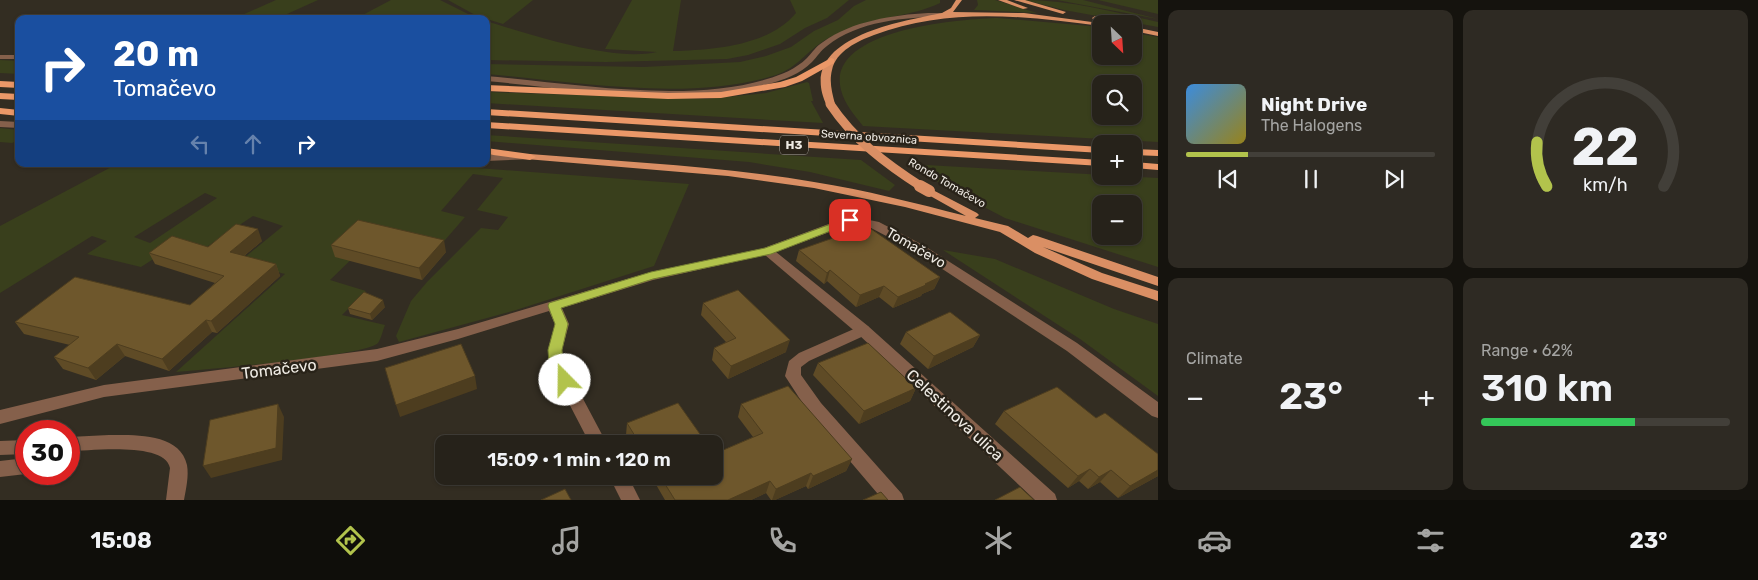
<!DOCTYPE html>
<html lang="en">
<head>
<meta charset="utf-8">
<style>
	:root { --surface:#26221a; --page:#2e2a23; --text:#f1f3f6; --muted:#a4a4a2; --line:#423f39; --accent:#b2c34c }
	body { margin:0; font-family:Rubik,sans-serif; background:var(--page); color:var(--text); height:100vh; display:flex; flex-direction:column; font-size:19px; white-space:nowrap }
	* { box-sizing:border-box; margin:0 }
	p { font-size:16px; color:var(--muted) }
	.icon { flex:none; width:28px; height:28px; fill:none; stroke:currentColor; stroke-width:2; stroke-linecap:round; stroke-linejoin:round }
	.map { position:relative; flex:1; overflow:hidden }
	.drawer { display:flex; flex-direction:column; gap:10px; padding:10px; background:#15130e; width:600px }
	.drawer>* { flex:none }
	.top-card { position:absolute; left:15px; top:15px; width:475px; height:152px; border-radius:10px; box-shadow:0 1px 4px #0004,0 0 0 1px var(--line); background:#1a4fa0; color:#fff; overflow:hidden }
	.needle { width:32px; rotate:155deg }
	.buttons { position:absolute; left:1092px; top:15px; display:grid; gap:10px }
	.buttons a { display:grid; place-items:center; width:50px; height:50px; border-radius:10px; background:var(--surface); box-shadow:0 1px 4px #0004,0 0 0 1px var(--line); font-size:25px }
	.speed { position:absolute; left:15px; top:420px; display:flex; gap:10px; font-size:25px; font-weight:700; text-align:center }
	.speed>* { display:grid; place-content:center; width:65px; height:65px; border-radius:50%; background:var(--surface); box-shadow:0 1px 4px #0004,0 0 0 1px var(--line); line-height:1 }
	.speed .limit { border:8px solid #d22; background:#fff; color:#111 }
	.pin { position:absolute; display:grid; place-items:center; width:42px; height:42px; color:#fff; margin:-21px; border-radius:10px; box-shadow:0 2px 8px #0006 }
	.me { position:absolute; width:55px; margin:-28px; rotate:338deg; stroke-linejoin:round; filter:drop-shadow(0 0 4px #0008) }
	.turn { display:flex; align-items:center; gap:18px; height:105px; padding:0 15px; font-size:22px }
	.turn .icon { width:65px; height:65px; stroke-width:2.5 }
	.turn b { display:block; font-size:35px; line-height:42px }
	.lanes { display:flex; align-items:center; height:48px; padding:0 15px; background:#0003; justify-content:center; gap:25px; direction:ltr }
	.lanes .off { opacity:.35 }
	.big { font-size:38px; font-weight:600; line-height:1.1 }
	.drawer .card { flex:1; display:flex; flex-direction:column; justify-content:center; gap:8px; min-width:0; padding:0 18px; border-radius:10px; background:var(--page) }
	.drawer .dial { align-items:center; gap:0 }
	.dial svg { height:130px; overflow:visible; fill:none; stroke:var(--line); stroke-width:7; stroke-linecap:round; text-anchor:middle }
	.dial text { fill:var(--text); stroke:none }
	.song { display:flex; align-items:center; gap:15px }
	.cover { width:60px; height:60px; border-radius:8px; background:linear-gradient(135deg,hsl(210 70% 55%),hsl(50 70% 35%)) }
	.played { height:5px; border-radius:2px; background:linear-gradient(90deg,var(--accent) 25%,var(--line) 25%) }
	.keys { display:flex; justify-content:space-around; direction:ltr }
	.heat { display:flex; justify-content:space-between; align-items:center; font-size:28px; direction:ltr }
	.charge { height:8px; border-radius:4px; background:linear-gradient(90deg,#34c759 62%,var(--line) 0) }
	.drawer .tiles { flex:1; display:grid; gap:10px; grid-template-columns:repeat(2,1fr) }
	.trip { position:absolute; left:435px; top:435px; width:288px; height:50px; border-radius:10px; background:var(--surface); box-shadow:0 1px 4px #0004,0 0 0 1px var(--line); font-weight:600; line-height:50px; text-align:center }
	.dock { display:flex; height:80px; justify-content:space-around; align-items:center; background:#0f0e0a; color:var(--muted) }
	.dock .icon { width:35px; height:35px }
	.dock .current { color:var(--accent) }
	.dock b { font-size:22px; color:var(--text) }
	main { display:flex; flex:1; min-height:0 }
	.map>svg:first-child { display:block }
	.green { fill:#393f1c; fill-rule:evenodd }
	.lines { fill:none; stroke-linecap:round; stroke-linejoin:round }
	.service { fill:#85604b; fill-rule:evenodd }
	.minor { fill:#85604b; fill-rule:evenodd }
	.tertiary { fill:#85604b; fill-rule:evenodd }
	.primary { fill:#da8f64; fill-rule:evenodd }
	.trunk { fill:#eb9868; fill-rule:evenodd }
	.primary-bridge-far1 { stroke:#da8f64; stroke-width:9 }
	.primary-bridge { stroke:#da8f64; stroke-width:12 }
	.wall { fill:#5f4b26 }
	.shaded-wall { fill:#4d3d1f }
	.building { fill:#6e572c; stroke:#4d3d1f }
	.route { fill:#b2c34c; stroke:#747f31 }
	.labels { text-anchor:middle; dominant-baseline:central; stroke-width:5; stroke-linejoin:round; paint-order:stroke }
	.far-street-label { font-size:11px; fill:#f0ece5; stroke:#292319 }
	.shield { fill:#292319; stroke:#b4b0a8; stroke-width:1 }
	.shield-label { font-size:12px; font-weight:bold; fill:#f0ece5 }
	.street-label { font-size:14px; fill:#f0ece5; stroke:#292319 }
	.near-street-label { font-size:16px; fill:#f0ece5; stroke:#292319 }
</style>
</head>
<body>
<main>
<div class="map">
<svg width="1158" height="500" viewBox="0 0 1158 500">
	<rect width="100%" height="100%" fill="#332d22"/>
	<g class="green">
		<path d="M276 0H318L276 19H233Z"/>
		<path d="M391 0H440L478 19H355Z"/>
		<path d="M448 0H533L503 24 477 16Z"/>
		<path d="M632 0H681L673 51C712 50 769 46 796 13L790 0H849L827 18 805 28 780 44 748 55 727 59 606 62 486 60V21C531 35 612 62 657 52L605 49Z"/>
		<path d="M866 0H940V3C911 17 878 16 849 29 841 32 832 36 825 40 807 51 797 68 776 75 689 102 576 82 486 74V64L644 67 740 62 766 56 791 47 814 31 838 20 854 6Z"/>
		<path d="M977 0H995L1037 13 974 10 978 5Z"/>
		<path d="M1025 0C1069 0 1115 12 1158 22V27L1064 10Z"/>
		<path d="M1057 0H1083L1158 19Z"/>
		<path d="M1098 0H1158V14Z"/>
		<path d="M998 18 1101 27V56H1134V33L1158 37V142L863 126C855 116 844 103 841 90 825 29 961 19 998 18ZM1101 84H1134V116H1101Z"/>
		<path d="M0 60 19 61V74L0 73Z"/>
		<path d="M807 82 809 83 813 101H811L823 123 486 103V92L706 99 766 93Z"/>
		<path d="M0 128 19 130V140L12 143 0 142Z"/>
		<path d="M486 135 861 160 895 185 889 191 810 172 749 162 486 141Z"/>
		<path d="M117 164H424L689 184 654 266 516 310 399 342 396 336 411 301 427 282 481 228 498 230 508 217 477 210 503 178 473 174 441 211 465 217 439 247 359 252 330 280 366 291 342 315 385 325C383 330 381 339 378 343 365 356 204 370 176 372L285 274 239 262 283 226 253 216 199 252 175 245 141 267 87 254 107 241 92 236 0 293V226ZM205 193 217 198 150 243 134 237Z"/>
		<path d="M909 164 1158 178V267L1005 218 946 187ZM1101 204H1134V236H1101Z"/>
		<path d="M943 250 995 259 1114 309 1158 324V396L1080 339Z"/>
	</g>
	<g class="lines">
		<g class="service">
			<path d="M863 325 868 326 870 330 868 334 809 361 801 367V375L821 403 902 494 904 500H883L809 413 785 376 789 361 799 353Z"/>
			<path d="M26 458V474L0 477V461Z"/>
		</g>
		<g class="minor">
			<path d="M850 216 879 222 923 245 1077 343 1158 402V418L1152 416 1067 351 915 251 871 228 851 224 776 252 868 326 1055 494 1057 500H1035L858 334 765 255 653 280 562 308 569 324 562 350 564 363 607 444H590L548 363V350L555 324 549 311 458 339 377 361 104 397 0 424V410L104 385 377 349 458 329 651 272 764 248Z"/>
			<path d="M109 435C135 435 180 433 187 465 189 476 186 489 184 500H166L170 468C165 441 89 451 69 451V437Z"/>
			<path d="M26 440V454L0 455V441Z"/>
			<path d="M609 476H628L640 500H621Z"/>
		</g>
		<g class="tertiary">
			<path d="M928 13H943L946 15 943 17C905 17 858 21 827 46 821 50 817 57 812 62 800 74 784 80 768 84 681 109 576 89 486 81V76C570 83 686 104 767 79 781 75 796 69 807 58 812 53 816 46 823 42 852 21 893 15 928 13Z"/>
			<rect x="0" y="55" width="19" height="4"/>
			<path d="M0 121 19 122V128L0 127Z"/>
			<path d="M529 154 533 155V159L486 161V155Z"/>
		</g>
		<g class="primary">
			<path d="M956 0H962L953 12 1024 13 1107 24H1101V26C1025 16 948 7 874 35 858 41 836 51 832 70 829 82 832 92 835 104L827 106C794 38 899 22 942 13L951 8Z"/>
			<path d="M998 0H1007L1028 8 1023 9Z"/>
			<path d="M1014 0H1025L1066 12 1063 14Z"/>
			<path d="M1095 16 1132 22 1136 24 1134 26V24H1117L1093 19 1092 18Z"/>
			<path d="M1134 27 1158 32V36L1134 31Z"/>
			<path d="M530 154C625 162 720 166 814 182 865 190 915 203 966 216L925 193 923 191 925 189 929 188 977 213 979 215 975 218 1008 226 1028 238 1033 235 1037 236 1158 277V286L1043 247 1102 273 1158 291V301L1092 279 1035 253 1000 232 905 207 814 188 728 176 526 159V155Z"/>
		</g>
		<g class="trunk">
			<path d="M831 58 834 59V63L802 81 785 87 721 98 668 99 486 91V85L668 93 721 92 780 82 796 77Z"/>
			<path d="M0 81 19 82V88L0 87Z"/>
			<path d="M0 93 19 94V100L0 99Z"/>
			<path d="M0 108 19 110V116L0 114Z"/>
			<path d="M486 109 1101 147V153L486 115Z"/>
			<path d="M486 122 1101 160V166L486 128Z"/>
			<path d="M486 148 530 154 536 157 530 160 486 154Z"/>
			<path d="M1134 149 1158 150V156L1134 155Z"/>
			<path d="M1134 162 1158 164V170L1134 168Z"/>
		</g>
		<path class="primary-bridge-far1" d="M830 104C854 140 886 164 922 187"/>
		<path class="primary-bridge" d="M920 186 929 191"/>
	</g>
	<g class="wall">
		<path d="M262 241 244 256 276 264 280 276 217 333 212 332 169 371 125 356 96 380 63 369 54 357 70 345 24 334 15 322 190 305 215 283 155 264 149 253Z"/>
		<path d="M331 245 446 252 422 280 335 257Z"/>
		<path d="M799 250 940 277 934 289 922 294 921 296 893 308 879 297 856 307 827 281 824 284 796 261Z"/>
		<path d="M703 303 786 352 728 379 712 360 714 348 726 342 701 315Z"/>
		<path d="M385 307 372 320 350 314 348 308Z"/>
		<path d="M906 332 980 335 973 347 928 369 900 344Z"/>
		<path d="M818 363 916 388 910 401 859 424 813 375Z"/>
		<path d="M741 404 852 459 846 471 808 489 806 486 775 500H771L766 493 751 500H665L651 476H714V454L753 437 738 417Z"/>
		<path d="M1004 411 1158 476 1118 498 1100 482 1088 489 1079 481 1068 488 995 424Z"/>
		<path d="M627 423 707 444H631L626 435Z"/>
	</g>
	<g class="shaded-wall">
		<path d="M258 229 262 241 235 263 230 252Z"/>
		<path d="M444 240 446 252 422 280 419 268Z"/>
		<path d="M276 264 280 276 217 333 211 321Z"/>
		<path d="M830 270 827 281 824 284 827 273Z"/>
		<path d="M940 277 934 289 922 294 921 296 893 308 898 297Z"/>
		<path d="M884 286 879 297 856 307 860 295Z"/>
		<path d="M383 300 385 307 372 320 370 314Z"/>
		<path d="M206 320 212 332 169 371 162 359Z"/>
		<path d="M980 335 973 347 928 369 934 356Z"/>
		<path d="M790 340 786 352 728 379 731 366Z"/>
		<path d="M117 344 125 356 96 380 88 368Z"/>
		<path d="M475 376 477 389 400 417 396 405Z"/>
		<path d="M916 388 910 401 859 424 864 411Z"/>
		<path d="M278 404 284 417 282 460 211 478 203 466Z"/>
		<path d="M852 459 846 471 808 489 813 476Z"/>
		<path d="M1090 469 1079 481 1068 488 1078 476Z"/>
		<path d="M1111 470 1100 482 1088 489 1099 477Z"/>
		<path d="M1158 470V476L1118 498 1130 486Z"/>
		<path d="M811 473 806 486 775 500H772L776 489Z"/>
		<path d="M770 481 766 493 751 500H728Z"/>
	</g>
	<g class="building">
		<path d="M358 220 444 240 419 268 331 245Z"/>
		<path d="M236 224 258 229 230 252 276 264 211 321 206 320 162 359 117 344 88 368 54 357 79 337 15 322 75 277 190 305 224 276 149 253 172 236 208 247Z"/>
		<path d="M867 226 940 277 925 284 926 285 898 297 884 286 860 295 830 270 827 273 799 250Z"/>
		<path d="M738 290 790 340 731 366 714 348 736 338 703 303Z"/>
		<path d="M364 292 383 300 370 314 348 308Z"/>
		<path d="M950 312 980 335 934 356 906 332Z"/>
		<path d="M868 343 916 388 864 411 818 363Z"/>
		<path d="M461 344 475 376 396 405 385 368Z"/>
		<path d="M788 386 852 459 813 476 811 473 776 489 770 481 728 500H675L660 476H714V454L763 433 741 404Z"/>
		<path d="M1057 387 1096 418 1105 413 1158 454V470L1130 486 1111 470 1099 477 1090 469 1078 476 1004 411Z"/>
		<path d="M678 403 707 444H640L627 423Z"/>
		<path d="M278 404 276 448 203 466 210 420Z"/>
		<path d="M1020 487 1034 500H995Z"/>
		<path d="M565 489 571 500H541Z"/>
		<path d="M881 492 888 500H863Z"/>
	</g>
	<path class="route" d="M850 217 854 218V222L771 254 653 279 561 308 568 324 562 350 563 363 572 380 570 384H560L549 363 548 350 555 324 548 306 549 303 651 272 765 248Z"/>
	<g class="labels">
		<g class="far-street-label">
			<text transform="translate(869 137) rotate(4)">Severna obvoznica</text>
			<text transform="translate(947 183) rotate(30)">Rondo Tomačevo</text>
		</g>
		<rect class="shield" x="780" y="135.5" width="28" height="19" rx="4"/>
		<g class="shield-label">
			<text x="794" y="145">H3</text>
		</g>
		<g class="street-label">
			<text transform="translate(916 248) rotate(30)">Tomačevo</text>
		</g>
		<g class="near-street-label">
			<text transform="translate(279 369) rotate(-7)">Tomačevo</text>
			<text transform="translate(955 415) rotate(43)">Celestinova ulica</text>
		</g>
	</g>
</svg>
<div class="buttons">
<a><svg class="needle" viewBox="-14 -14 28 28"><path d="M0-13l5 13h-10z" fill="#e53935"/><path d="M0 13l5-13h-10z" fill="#a4a4a2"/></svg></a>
<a><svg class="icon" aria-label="search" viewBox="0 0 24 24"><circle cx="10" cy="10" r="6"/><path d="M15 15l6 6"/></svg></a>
<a>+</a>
<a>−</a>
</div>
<div class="speed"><div class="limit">30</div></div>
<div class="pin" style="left:850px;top:220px;background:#d93025"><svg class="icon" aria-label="arrive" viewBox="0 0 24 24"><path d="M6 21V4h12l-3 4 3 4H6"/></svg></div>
<svg class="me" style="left:565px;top:380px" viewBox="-20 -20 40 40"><circle r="19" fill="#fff"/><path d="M0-13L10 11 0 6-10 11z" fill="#b2c34c"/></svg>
<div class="trip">15:09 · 1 min · 120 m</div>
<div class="top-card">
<div class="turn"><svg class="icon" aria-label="right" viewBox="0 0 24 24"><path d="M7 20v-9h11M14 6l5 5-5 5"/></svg><div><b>20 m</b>Tomačevo</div></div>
<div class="lanes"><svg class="icon off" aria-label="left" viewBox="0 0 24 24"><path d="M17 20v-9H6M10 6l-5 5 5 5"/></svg><svg class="icon off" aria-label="ahead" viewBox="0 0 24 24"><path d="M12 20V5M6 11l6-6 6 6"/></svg><svg class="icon" aria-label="right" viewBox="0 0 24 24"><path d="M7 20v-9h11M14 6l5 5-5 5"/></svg></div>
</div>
</div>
<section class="drawer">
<div class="tiles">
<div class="card">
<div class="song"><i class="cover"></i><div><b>Night Drive</b><p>The Halogens</p></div></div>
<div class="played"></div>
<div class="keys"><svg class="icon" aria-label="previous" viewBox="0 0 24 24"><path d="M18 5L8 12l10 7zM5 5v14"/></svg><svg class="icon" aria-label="pause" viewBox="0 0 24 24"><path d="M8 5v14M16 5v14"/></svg><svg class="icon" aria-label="next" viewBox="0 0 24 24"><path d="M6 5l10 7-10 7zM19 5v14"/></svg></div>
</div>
<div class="card dial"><svg viewBox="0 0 100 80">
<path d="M14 69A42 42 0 1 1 86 69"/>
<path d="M14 69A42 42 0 0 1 8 42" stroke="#b2c34c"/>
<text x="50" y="56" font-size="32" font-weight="700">22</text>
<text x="50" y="72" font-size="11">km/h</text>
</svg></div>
<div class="card"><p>Climate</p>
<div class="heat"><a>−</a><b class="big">23°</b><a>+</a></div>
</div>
<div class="card"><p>Range · 62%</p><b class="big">310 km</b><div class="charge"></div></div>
</div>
</section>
</main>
<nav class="dock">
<b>15:08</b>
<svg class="icon current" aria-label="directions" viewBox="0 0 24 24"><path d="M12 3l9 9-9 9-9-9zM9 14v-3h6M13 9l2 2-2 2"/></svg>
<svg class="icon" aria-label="music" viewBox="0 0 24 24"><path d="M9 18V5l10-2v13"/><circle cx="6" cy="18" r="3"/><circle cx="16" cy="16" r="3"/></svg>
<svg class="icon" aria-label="phone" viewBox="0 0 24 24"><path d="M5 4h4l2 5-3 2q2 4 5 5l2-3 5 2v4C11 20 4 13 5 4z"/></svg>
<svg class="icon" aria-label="climate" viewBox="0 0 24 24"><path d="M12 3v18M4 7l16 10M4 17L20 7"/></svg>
<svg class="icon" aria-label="car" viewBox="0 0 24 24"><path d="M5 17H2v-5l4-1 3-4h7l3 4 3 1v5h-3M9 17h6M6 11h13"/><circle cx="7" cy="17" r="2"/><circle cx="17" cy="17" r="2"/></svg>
<svg class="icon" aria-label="filters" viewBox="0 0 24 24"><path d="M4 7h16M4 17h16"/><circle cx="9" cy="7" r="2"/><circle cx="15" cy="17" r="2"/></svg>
<b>23°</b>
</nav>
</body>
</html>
